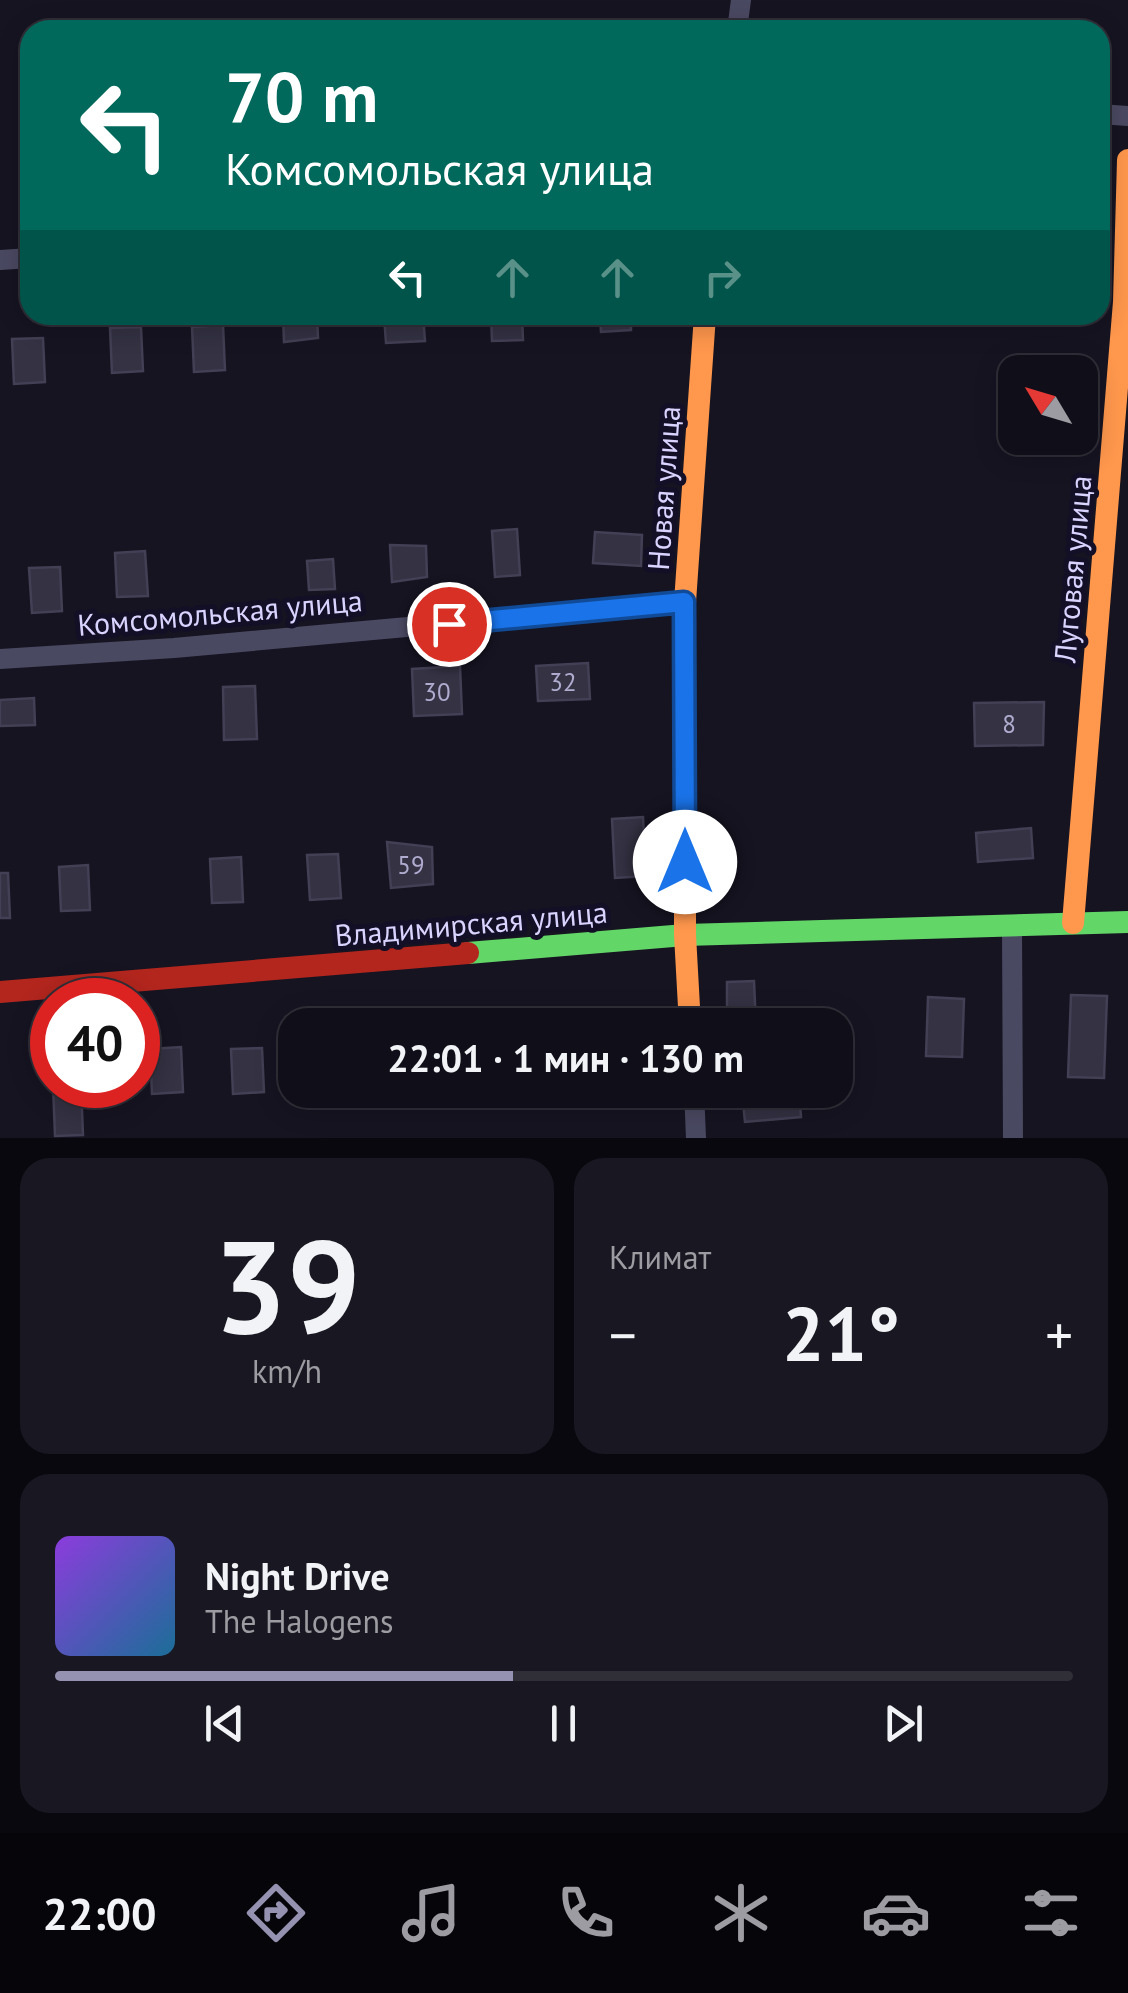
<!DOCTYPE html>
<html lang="ru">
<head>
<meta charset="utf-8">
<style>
	:root { --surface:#100f19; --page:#191822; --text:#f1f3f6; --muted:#9c9ca2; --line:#302f38; --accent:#9591b1 }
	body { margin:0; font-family:"PT Sans",sans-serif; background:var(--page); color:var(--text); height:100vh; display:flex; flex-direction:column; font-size:38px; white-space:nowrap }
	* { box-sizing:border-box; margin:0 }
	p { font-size:32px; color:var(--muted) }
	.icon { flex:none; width:55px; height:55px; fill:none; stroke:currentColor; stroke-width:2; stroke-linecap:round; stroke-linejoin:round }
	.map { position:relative; height:1138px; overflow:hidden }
	.sheet { display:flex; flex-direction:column; gap:20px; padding:20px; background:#09080e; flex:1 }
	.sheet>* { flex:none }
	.banner { position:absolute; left:20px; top:20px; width:1090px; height:305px; border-radius:30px; box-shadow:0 5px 25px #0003,0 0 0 2px var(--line); background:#00695c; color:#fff; overflow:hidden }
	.needle { width:65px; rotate:308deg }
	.tools { position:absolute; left:998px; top:355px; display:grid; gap:20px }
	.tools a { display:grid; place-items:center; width:100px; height:100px; border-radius:20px; background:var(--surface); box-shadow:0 5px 25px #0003,0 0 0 2px var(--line); font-size:50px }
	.speed { position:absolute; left:30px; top:978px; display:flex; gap:20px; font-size:50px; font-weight:700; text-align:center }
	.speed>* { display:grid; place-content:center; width:130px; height:130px; border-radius:50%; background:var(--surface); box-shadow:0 5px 25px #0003,0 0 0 2px var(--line); line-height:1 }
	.speed .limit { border:15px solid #d22; background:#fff; color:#111 }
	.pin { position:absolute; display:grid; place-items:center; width:85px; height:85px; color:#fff; margin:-42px; border:5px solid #fff; border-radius:50%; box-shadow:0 2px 10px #0007 }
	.me { position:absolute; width:110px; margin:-55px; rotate:0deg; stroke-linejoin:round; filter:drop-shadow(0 0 8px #0008) }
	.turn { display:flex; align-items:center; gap:35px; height:210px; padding:0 40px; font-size:45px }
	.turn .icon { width:130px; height:130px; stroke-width:2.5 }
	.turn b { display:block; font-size:70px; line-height:85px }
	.lanes { display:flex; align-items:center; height:95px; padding:0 40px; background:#0003; justify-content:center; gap:50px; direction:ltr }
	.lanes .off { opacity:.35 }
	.big { font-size:75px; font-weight:600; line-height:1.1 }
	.sheet .widget { flex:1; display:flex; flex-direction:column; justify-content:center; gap:15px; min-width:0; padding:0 35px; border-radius:30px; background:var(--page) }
	.sheet .dial { align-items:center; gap:0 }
	.dial b { font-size:130px; line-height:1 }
	.song { display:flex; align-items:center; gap:30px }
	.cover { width:120px; height:120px; border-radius:15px; background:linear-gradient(135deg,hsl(270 70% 55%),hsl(200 70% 35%)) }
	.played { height:10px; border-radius:5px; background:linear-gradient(90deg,var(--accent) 45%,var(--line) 45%) }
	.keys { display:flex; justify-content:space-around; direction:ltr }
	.heat { display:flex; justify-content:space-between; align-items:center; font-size:55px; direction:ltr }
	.sheet .tiles { flex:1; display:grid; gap:20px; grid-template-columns:1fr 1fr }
	.widget:last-child { grid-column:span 2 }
	.trip { position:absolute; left:278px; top:1008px; width:575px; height:100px; border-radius:30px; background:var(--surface); box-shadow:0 5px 25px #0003,0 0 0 2px var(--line); font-weight:600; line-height:100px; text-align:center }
	.tab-bar { display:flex; height:160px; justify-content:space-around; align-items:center; background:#06060a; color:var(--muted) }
	.tab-bar .icon { width:70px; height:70px }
	.tab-bar .selected { color:var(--accent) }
	.tab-bar b { font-size:45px; color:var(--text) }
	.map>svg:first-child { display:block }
	.building { fill:#343243; stroke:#433f54; stroke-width:2.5 }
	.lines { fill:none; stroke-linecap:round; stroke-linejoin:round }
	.street { stroke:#4a4962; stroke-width:20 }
	.fast { stroke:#63d668; stroke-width:22 }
	.slow { stroke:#ff974d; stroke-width:22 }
	.jam { stroke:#b3261e; stroke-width:22 }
	.route-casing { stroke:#114b97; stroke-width:25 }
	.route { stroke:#1a73e8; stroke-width:18 }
	.labels { text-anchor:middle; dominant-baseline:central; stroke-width:10; stroke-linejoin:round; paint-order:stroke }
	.number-label { font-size:25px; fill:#b0acd0 }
	.street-label { font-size:30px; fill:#d9d4ff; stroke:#130f26 }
</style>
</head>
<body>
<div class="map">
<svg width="1128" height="1138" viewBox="0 0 1128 1138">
	<rect width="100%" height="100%" fill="#161421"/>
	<g class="building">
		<path d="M798 20 870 28V30H797Z"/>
		<path d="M283 315H317L318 338 284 342Z"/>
		<path d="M384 315H423L425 341 386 343Z"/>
		<path d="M491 315H522L523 340 492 341Z"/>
		<path d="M600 315H631V330L601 332Z"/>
		<path d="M223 325 225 370 194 372 192 327Z"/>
		<path d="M141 327 143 371 112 373 110 328Z"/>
		<path d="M43 338 45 382 14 384 12 339Z"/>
		<path d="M517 529 520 575 495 577 492 531Z"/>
		<path d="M595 532 642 535 641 566 593 563Z"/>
		<path d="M390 545 426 546 427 577 392 582Z"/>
		<path d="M145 551 148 596 117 597 115 553Z"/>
		<path d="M333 559 335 589 309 590 307 561Z"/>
		<path d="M60 567 62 611 32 613 29 568Z"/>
		<path d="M588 663 590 699 538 701 536 666Z"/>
		<path d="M460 666 462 714 414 716 412 669Z"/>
		<path d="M255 686 257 739 224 740 223 687Z"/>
		<path d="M34 698 35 725 0 726V700Z"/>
		<path d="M1044 702 1043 745 975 746 974 703Z"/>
		<path d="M643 817 646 876 615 878 612 819Z"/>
		<path d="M1031 828 1033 858 978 862 976 833Z"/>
		<path d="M387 842 432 847 433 884 391 888Z"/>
		<path d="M338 854 341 898 310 900 307 855Z"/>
		<path d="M241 857 243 902 212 903 210 859Z"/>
		<path d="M88 865 90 910 61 911 59 867Z"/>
		<path d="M0 873H8L10 918H0Z"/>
		<path d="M754 981 756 1025H727V982Z"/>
		<path d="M1071 995 1107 996 1104 1078 1068 1077Z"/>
		<path d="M928 997 964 999 962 1057 926 1056Z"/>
		<path d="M648 1011 649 1025H618V1013Z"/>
		<path d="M181 1047 183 1092 152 1094 150 1049Z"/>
		<path d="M262 1048 264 1092 233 1094 231 1049Z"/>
		<path d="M53 1085H81L83 1135 55 1136Z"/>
		<path d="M764 1090H799L801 1117 745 1122 742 1092Z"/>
	</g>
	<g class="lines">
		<g class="street">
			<path d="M737 30 741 0"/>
			<path d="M1100 114 1128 116"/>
			<path d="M0 260 30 258"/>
			<path d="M0 659 174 648 685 602"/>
			<path d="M1012 925 1013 1138"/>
			<path d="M694 1090 696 1138"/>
		</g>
		<path class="fast" d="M468 953 685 935 1128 922"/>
		<g class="slow">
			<path d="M1073 923 1124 302 1128 160"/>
			<path d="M690 1025 685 935V602L705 315"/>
		</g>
		<path class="jam" d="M0 992 468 953"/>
	</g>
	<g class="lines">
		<defs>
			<path id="route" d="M449 624 684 602 685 862"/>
		</defs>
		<use href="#route" class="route-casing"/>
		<use href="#route" class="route"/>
	</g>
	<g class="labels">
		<g class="number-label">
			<text x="563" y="682">32</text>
			<text x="437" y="692">30</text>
			<text x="1009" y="724">8</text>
			<text x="411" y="865">59</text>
		</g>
		<g class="street-label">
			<text transform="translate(663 488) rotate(-86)">Новая улица</text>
			<text transform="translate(1072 569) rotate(-85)">Луговая улица</text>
			<text transform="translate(220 612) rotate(-5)">Комсомольская улица</text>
			<text transform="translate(471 923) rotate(-5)">Владимирская улица</text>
		</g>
	</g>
</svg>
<div class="tools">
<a><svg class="needle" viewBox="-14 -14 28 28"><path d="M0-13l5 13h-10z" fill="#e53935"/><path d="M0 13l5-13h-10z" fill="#9c9ca2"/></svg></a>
</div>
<div class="speed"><div class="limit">40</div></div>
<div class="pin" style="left:449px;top:624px;background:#d93025"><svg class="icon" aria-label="arrive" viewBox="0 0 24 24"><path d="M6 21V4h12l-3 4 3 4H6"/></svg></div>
<svg class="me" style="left:685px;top:862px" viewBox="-20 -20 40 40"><circle r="19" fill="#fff"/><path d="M0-13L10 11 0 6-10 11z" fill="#1a73e8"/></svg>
<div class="trip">22:01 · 1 мин · 130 m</div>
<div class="banner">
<div class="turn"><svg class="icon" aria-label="left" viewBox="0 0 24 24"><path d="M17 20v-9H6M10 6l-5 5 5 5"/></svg><div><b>70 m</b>Комсомольская улица</div></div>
<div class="lanes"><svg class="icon" aria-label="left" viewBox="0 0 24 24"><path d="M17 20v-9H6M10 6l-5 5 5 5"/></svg><svg class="icon off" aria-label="ahead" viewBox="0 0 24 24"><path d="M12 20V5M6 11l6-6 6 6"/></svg><svg class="icon off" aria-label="ahead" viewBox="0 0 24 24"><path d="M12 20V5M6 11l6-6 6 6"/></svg><svg class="icon off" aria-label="right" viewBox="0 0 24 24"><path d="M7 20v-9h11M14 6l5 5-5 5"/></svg></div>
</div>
</div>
<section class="sheet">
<div class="tiles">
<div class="widget dial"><b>39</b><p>km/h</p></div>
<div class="widget"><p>Климат</p>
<div class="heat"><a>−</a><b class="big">21°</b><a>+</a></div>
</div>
<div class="widget">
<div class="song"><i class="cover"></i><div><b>Night Drive</b><p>The Halogens</p></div></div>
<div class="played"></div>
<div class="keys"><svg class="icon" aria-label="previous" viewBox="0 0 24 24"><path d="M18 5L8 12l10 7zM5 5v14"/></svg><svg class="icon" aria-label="pause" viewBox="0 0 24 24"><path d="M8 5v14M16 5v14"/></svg><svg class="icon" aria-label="next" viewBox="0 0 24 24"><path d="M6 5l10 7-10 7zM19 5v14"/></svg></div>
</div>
</div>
</section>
<nav class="tab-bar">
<b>22:00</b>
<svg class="icon selected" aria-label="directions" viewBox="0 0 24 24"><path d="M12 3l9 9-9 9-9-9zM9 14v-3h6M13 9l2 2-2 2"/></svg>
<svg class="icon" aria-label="music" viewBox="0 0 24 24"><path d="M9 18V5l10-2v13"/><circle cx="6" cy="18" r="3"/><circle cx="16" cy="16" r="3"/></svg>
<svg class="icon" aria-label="phone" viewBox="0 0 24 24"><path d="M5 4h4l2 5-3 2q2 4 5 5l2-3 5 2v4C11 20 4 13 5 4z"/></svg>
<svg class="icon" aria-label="climate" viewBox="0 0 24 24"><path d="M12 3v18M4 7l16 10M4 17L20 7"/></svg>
<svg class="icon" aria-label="car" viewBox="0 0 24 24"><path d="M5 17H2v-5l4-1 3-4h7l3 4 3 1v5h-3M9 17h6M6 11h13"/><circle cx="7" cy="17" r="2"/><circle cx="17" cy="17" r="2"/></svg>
<svg class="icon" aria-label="filters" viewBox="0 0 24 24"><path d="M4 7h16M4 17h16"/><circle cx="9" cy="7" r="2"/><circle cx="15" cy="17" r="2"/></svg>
</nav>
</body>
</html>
